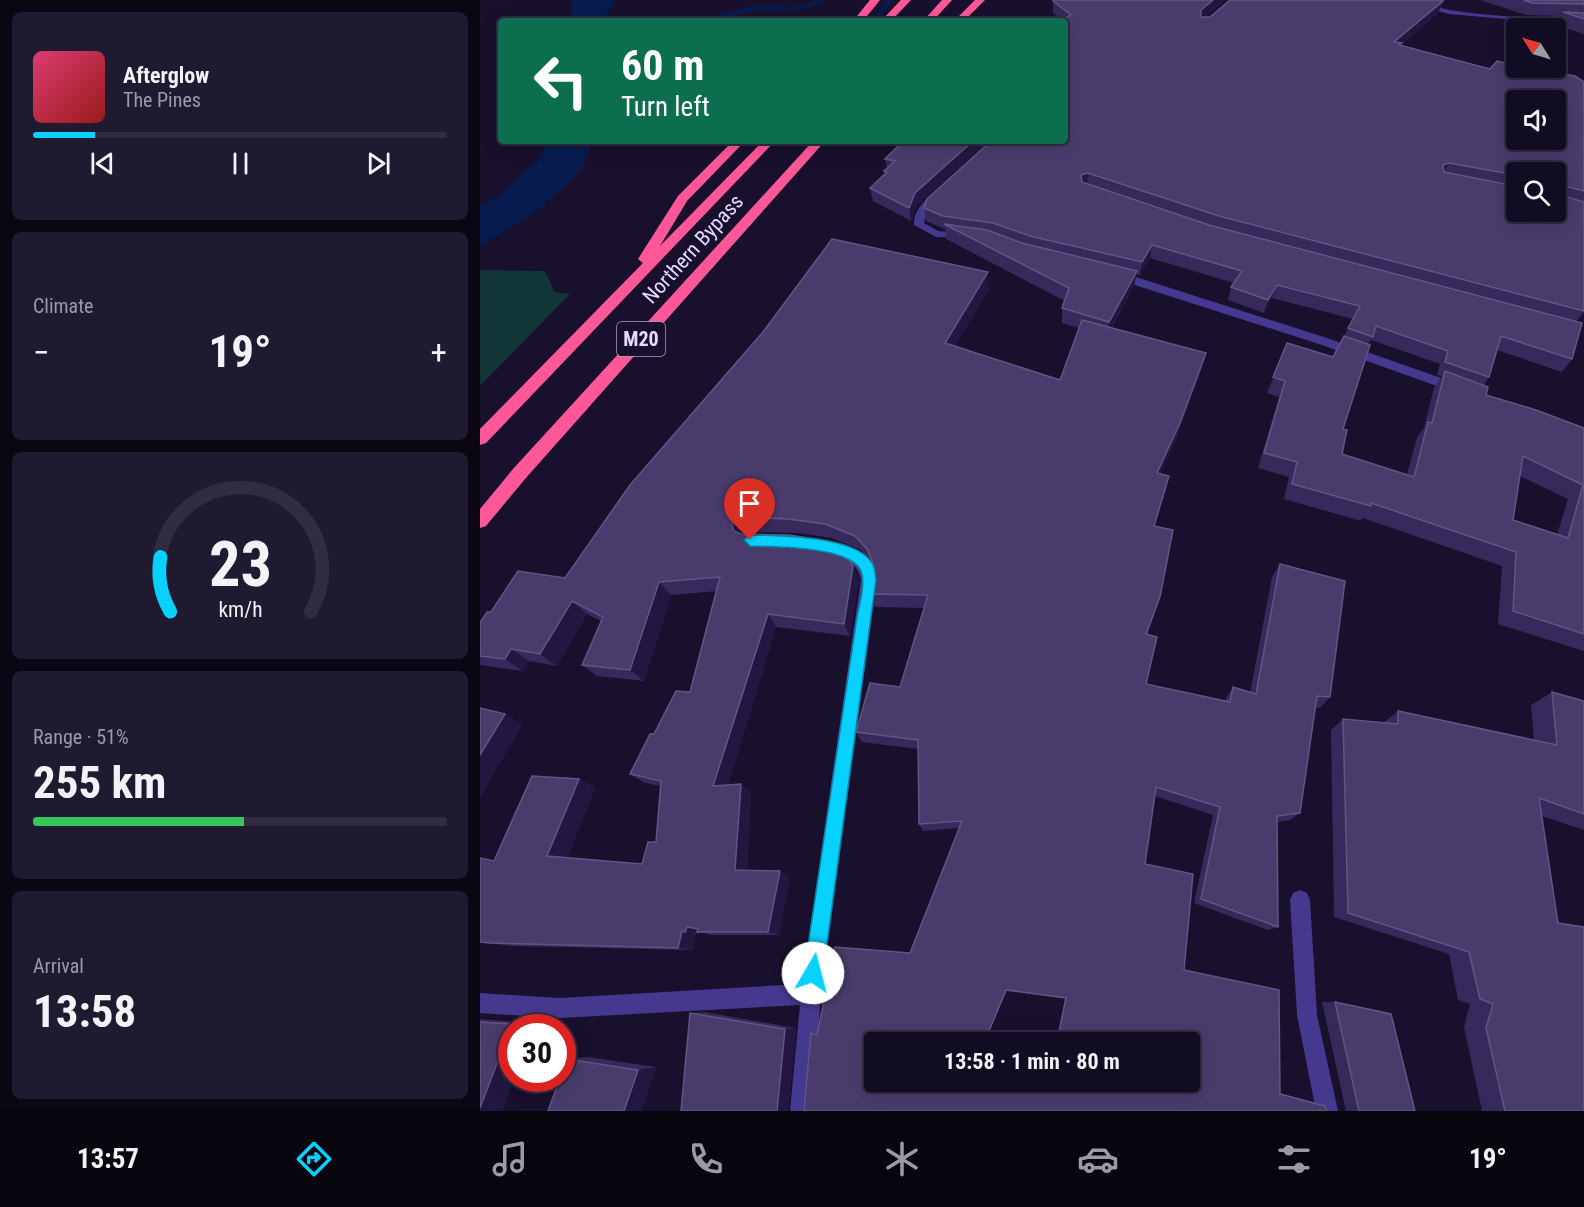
<!DOCTYPE html>
<html lang="en">
<head>
<meta charset="utf-8">
<style>
	:root { --surface:#120c22; --page:#1f1a2f; --text:#f1f3f6; --muted:#9c9ba5; --line:#312c40; --accent:#08d0ff }
	body { margin:0; font-family:"Roboto Condensed",sans-serif; background:var(--page); color:var(--text); height:100vh; display:flex; flex-direction:column; font-size:22px; white-space:nowrap }
	* { box-sizing:border-box; margin:0 }
	p { font-size:20px; color:var(--muted) }
	.icon { flex:none; width:33px; height:33px; fill:none; stroke:currentColor; stroke-width:2; stroke-linecap:round; stroke-linejoin:round }
	.map { position:relative; flex:1; overflow:hidden }
	.details { display:flex; flex-direction:column; gap:12px; padding:12px; background:#0a0713; width:480px }
	.details>* { flex:none }
	.banner { position:absolute; left:18px; top:18px; width:570px; height:126px; border-radius:6px; box-shadow:0 3px 15px #0003,0 0 0 2px var(--line); background:#0b6e4f; color:#fff; overflow:hidden }
	.needle { width:39px; rotate:307deg }
	.buttons { position:absolute; left:1026px; top:18px; display:grid; gap:12px }
	.buttons a { display:grid; place-items:center; width:60px; height:60px; border-radius:6px; background:var(--surface); box-shadow:0 3px 15px #0003,0 0 0 2px var(--line); font-size:30px }
	.speed { position:absolute; left:18px; top:1014px; display:flex; gap:12px; font-size:30px; font-weight:700; text-align:center }
	.speed>* { display:grid; place-content:center; width:78px; height:78px; border-radius:50%; background:var(--surface); box-shadow:0 3px 15px #0003,0 0 0 2px var(--line); line-height:1 }
	.speed .limit { border:9px solid #d22; background:#fff; color:#111 }
	.pin { position:absolute; display:grid; place-items:center; width:51px; height:51px; color:#fff; margin:-62px -26px; border-radius:50% 50% 50% 0; rotate:-45deg; box-shadow:0 0 6px #0007 }
	.pin .icon { rotate:45deg }
	.me { position:absolute; width:66px; margin:-33px; rotate:8deg; stroke-linejoin:round; filter:drop-shadow(0 0 4px #0008) }
	.turn { display:flex; align-items:center; gap:21px; height:126px; padding:0 24px; font-size:27px }
	.turn .icon { width:78px; height:78px; stroke-width:2.5 }
	.turn b { display:block; font-size:42px; line-height:51px }
	.big { font-size:45px; font-weight:700; line-height:1.1 }
	.details .card { flex:1; display:flex; flex-direction:column; justify-content:center; gap:9px; min-width:0; padding:0 21px; border-radius:9px; background:var(--page) }
	.details .dial { align-items:center; gap:0 }
	.dial svg { height:156px; overflow:visible; fill:none; stroke:var(--line); stroke-width:7; stroke-linecap:round; text-anchor:middle }
	.dial text { fill:var(--text); stroke:none }
	.song { display:flex; align-items:center; gap:18px }
	.cover { width:72px; height:72px; border-radius:9px; background:linear-gradient(135deg,hsl(340 70% 55%),hsl(0 70% 35%)) }
	.played { height:6px; border-radius:3px; background:linear-gradient(90deg,var(--accent) 15%,var(--line) 15%) }
	.keys { display:flex; justify-content:space-around; direction:ltr }
	.heat { display:flex; justify-content:space-between; align-items:center; font-size:33px; direction:ltr }
	.charge { height:9px; border-radius:4px; background:linear-gradient(90deg,#34c759 51%,var(--line) 0) }
	.trip { position:absolute; left:384px; top:1032px; width:336px; height:60px; border-radius:6px; background:var(--surface); box-shadow:0 3px 15px #0003,0 0 0 2px var(--line); font-weight:700; line-height:60px; text-align:center }
	.tabs { display:flex; height:96px; justify-content:space-around; align-items:center; background:#07050e; color:var(--muted) }
	.tabs .icon { width:42px; height:42px }
	.tabs .on { color:var(--accent) }
	.tabs b { font-size:27px; color:var(--text) }
	main { display:flex; flex:1; min-height:0 }
	.map>svg:first-child { display:block }
	.green { fill:#123537 }
	.water { fill:#081b4e }
	.lines { fill:none; stroke-linecap:round; stroke-linejoin:round }
	.stream { fill:#081b4e; fill-rule:evenodd }
	.river { fill:#081b4e; fill-rule:evenodd }
	.service { fill:#44398e; fill-rule:evenodd }
	.minor { fill:#44398e; fill-rule:evenodd }
	.motorway { fill:#ff5798; fill-rule:evenodd }
	.wall { fill:#37295b; fill-rule:evenodd }
	.shaded-wall { fill:#231741 }
	.building { fill:#493c6d; stroke:#625584; stroke-width:1.5; fill-rule:evenodd }
	.route { fill:#08d0ff; stroke:#0587a6; stroke-width:1.5 }
	.labels { text-anchor:middle; dominant-baseline:central; stroke-width:6; stroke-linejoin:round; paint-order:stroke }
	.shield { fill:#18102d; stroke:#a69fc0; stroke-width:1.5 }
	.shield-label { font-size:20px; font-weight:bold; fill:#e3dcff }
	.street-label { font-size:21px; fill:#e3dcff; stroke:#18102d }
</style>
</head>
<body>
<main>
<section class="details">
<div class="card">
<div class="song"><i class="cover"></i><div><b>Afterglow</b><p>The Pines</p></div></div>
<div class="played"></div>
<div class="keys"><svg class="icon" aria-label="previous" viewBox="0 0 24 24"><path d="M18 5L8 12l10 7zM5 5v14"/></svg><svg class="icon" aria-label="pause" viewBox="0 0 24 24"><path d="M8 5v14M16 5v14"/></svg><svg class="icon" aria-label="next" viewBox="0 0 24 24"><path d="M6 5l10 7-10 7zM19 5v14"/></svg></div>
</div>
<div class="card"><p>Climate</p>
<div class="heat"><a>−</a><b class="big">19°</b><a>+</a></div>
</div>
<div class="card dial"><svg viewBox="0 0 100 80">
<path d="M14 69A42 42 0 1 1 86 69"/>
<path d="M14 69A42 42 0 0 1 9 41" stroke="#08d0ff"/>
<text x="50" y="56" font-size="32" font-weight="700">23</text>
<text x="50" y="72" font-size="11">km/h</text>
</svg></div>
<div class="card"><p>Range · 51%</p><b class="big">255 km</b><div class="charge"></div></div>
<div class="card"><p>Arrival</p><b class="big">13:58</b></div>
</section>
<div class="map">
<svg width="1104" height="1111" viewBox="0 0 1104 1111">
	<rect width="100%" height="100%" fill="#18102d"/>
	<path class="green" d="M0 270 65 271 75 292 90 294 0 386Z"/>
	<g class="water">
		<path d="M118 0H135L124 21H108L105 15 115 6Z"/>
		<path d="M90 141H110C94 192 45 222 0 245V233L47 205 62 191 82 169Z"/>
	</g>
	<g class="lines">
		<g class="stream">
			<path d="M336 0H344L334 6 311 11 277 10 231 21H203C210 18 218 20 226 18 243 15 259 8 276 6 297 4 317 11 336 0Z"/>
			<path d="M408 0H415L395 21H389Z"/>
		</g>
		<g class="river">
			<path d="M93 0H129L127 17 125 21H87L91 14Z"/>
			<path d="M68 141H112L104 164 97 174 50 217 17 236 0 240V205L16 197 61 158Z"/>
		</g>
		<path class="service" d="M820 890 827 893 830 900 837 1015 858 1111H836L817 1015 810 900 813 893Z"/>
		<g class="minor">
			<path d="M920 0C938 0 953 7 970 10 1014 17 1060 18 1104 19V23L1060 22 969 14Z"/>
			<path d="M460 191 465 194 447 212 444 223 458 231 488 234V238L456 237 434 225C433 210 447 196 460 191Z"/>
			<path d="M637 271 850 339 981 385 982 388 976 393 971 391 842 345 633 278V272Z"/>
			<path d="M345 540C370 545 390 553 397 579L341 994 332 1111H310L320 1005 80 1018 0 1013V993L80 998 322 984 381 579C376 558 357 556 340 550L338 546 340 542Z"/>
		</g>
		<g class="motorway">
			<path d="M390 0H400L383 21H373Z"/>
			<path d="M421 0H431L411 21H401Z"/>
			<path d="M462 0H472L453 21H443Z"/>
			<path d="M495 0H505L484 21H474Z"/>
			<path d="M253 141H265L207 201 180 246 283 141H295L6 443 0 445V429L163 263 158 259 198 196Z"/>
			<path d="M333 141H345L45 479 6 526 0 528V509L33 469Z"/>
		</g>
	</g>
	<g class="wall">
		<path d="M574 0H745L725 17H730L750 0H964L958 13 921 45 1010 69 1104 82V312L1096 322 1092 359 1082 372 1017 350 1009 377 1004 385 1006 395 1104 428V651L1018 624 1022 566 883 518 881 521 804 499 809 477 778 468 799 397 787 393 807 343 853 357 873 319 792 298 784 313 748 300 751 287 754 283 670 258 660 275 656 274 654 286 632 328 721 370 696 439 680 474 689 476 674 526 680 597 667 635 666 684 745 701 746 698 753 687 770 693 792 577 800 564 850 697 840 708 835 707 820 813 810 820 797 822 798 927 788 930 714 903 733 815 675 796 665 864 704 970 800 1093 832 1102 324 1111 331 1033H337L430 953 479 828 443 831 439 824 438 749 382 742 376 732 420 687 444 608 395 607 390 594 394 567 392 563 381 550 352 538 317 533 270 532 264 534 373 566 379 579 370 636 296 627 248 785 271 792 267 870 310 876 299 935H231L220 932 219 934H216L212 950 32 946 0 942 14 861 99 779 115 788 87 858 162 864 176 842 181 786 165 783 150 774 174 734 210 692 237 591 191 595 164 681 117 676 102 665 121 621 107 614 77 666 49 661 43 671 0 665V623L11 612 85 578 509 289 475 346 580 380 599 328 582 323V308L585 301 466 239 465 229 446 221 444 208 585 141 582 20 573 13V1ZM1036 172H1076L1036 212ZM891 340 960 364 957 375 962 376 954 388 944 428 937 437 927 475 862 454 863 429 888 345ZM1040 476 1088 499 1077 535 1033 520ZM527 991 585 998 576 1042H710V1082H394L510 1029Z"/>
		<path d="M1000 0H1104V34L1076 25 1081 16 1046 15Z"/>
		<path d="M420 141H508L436 206 431 221 393 201 390 188 405 175 404 171 407 168 405 159 420 144Z"/>
		<path d="M1072 692 1104 701V830L1062 816 1104 1111H1002L984 1027 990 1004 978 1000 969 954 854 917 851 730 863 719 903 723 918 711 1054 740 1051 705Z"/>
		<path d="M842 1002H855L935 1111H866Z"/>
		<path d="M224 1012 316 1028 308 1111 210 1013Z"/>
		<path d="M0 1019 54 1023 52 1028H32V1078H34L22 1111H0Z"/>
		<path d="M108 1057 176 1067 161 1111 87 1059Z"/>
	</g>
	<g class="shaded-wall">
		<path d="M733 0H745L719 22 721 10Z"/>
		<path d="M963 1 958 13 921 45 917 56 914 42Z"/>
		<path d="M493 141H508L436 206 431 221 429 208 435 193Z"/>
		<path d="M969 163 962 176 963 165Z"/>
		<path d="M608 173 607 186 600 188 601 175Z"/>
		<path d="M672 245 670 258 660 275 662 262Z"/>
		<path d="M657 271 654 286 627 337 629 322Z"/>
		<path d="M508 272 509 289 467 360 465 343Z"/>
		<path d="M797 285 792 298 784 313 788 300Z"/>
		<path d="M726 353 721 370 696 439 674 488 677 473Z"/>
		<path d="M261 517 270 532 264 534 261 539 254 531 252 525 255 519Z"/>
		<path d="M373 566 379 579 370 636 364 624Z"/>
		<path d="M179 582 191 595 164 681 150 670Z"/>
		<path d="M92 601 107 614 77 666 60 654Z"/>
		<path d="M288 614 296 627 245 794 233 786Z"/>
		<path d="M31 649 49 661 43 671 25 659Z"/>
		<path d="M25 714 43 724 0 798V755Z"/>
		<path d="M99 779 115 788 86 862 67 856Z"/>
		<path d="M261 784 271 792 267 875 255 870Z"/>
		<path d="M300 871 310 876 299 935 288 932Z"/>
		<path d="M207 927 220 930 219 934 205 932Z"/>
		<path d="M202 931 216 934 212 950 198 948Z"/>
		<path d="M526 990 527 991 510 1029 509 1042H507L509 1031Z"/>
		<path d="M54 1023 52 1028H32V1078H34L22 1111H0V1108L32 1024Z"/>
		<path d="M316 1028 308 1111H297L305 1029Z"/>
		<path d="M176 1067 161 1111H144L158 1070Z"/>
		<path d="M789 1090 832 1102 845 1106 800 1094Z"/>
	</g>
	<g class="building">
		<path d="M574 0H733L721 10V17H730L750 0H960L963 1 914 42 922 43 919 45 1010 69 1017 61 1036 65V68H1050L1095 76 1104 82V191L1085 186 1082 188 1084 196 1104 202V311L739 216 608 173 601 175 602 182 729 225 1102 323 1092 359 1021 336 1009 377 965 362 968 351 896 326 893 337 868 328 880 306 797 285 788 300 751 287 762 271 672 245 662 262 550 236 513 223 463 216 444 208 447 199 511 141H585V21H580L591 15 573 1ZM1036 100H1076V140H1036ZM969 163 1036 175V172H1076V212H1036V186L964 172 963 165Z"/>
		<path d="M1044 0H1104V4L1052 3Z"/>
		<path d="M1083 12 1104 13V19Z"/>
		<path d="M423 141H493L435 193 429 208 390 188 407 172 404 171 415 161 405 159Z"/>
		<path d="M464 224 507 230 542 243 657 271 629 322 582 308 589 288Z"/>
		<path d="M352 239 508 272 465 343 580 380 602 320 726 353 700 423 677 473 689 476 674 526 693 530 680 597 666 634 677 637 666 684 750 702 753 687 776 694 800 564 865 581 850 697 837 696 820 813 797 816 798 927 721 899 740 807 676 787 665 864 713 874 704 970 799 990 800 1094 845 1106 847 1111H324L331 1033 337 1035 355 947 430 953 482 821 439 824 438 740 376 732 390 683 420 687 448 595 390 594 394 566 387 549 375 536 345 524 309 519 261 517 255 519 252 525 254 531 261 534 309 535 341 540 355 546 366 554 373 566 364 624 288 614 233 786 261 784 255 870 300 871 288 932H217L218 929 207 927 205 932 202 931 198 948 10 943 0 942V858L14 861 52 776 99 779 67 856 162 864 168 842H176L181 781 150 774 170 734H174L196 691 210 692 240 577 179 582 150 670 102 665 123 617 92 601 60 654 31 649 25 659 0 656V623L7 612H11L38 571 85 578 150 485 283 332ZM526 990 586 998 577 1042H710V1082H394V1042H507L509 1031Z"/>
		<path d="M864 336 890 345 863 429 867 430 862 454 934 477 948 422 952 423 965 371 1008 387 1006 395 1056 410 1104 428V634L1033 611 1036 552 891 503V506L812 484 817 462 784 453 805 381 793 377 807 343 853 357ZM1043 456 1103 485 1088 538 1033 520Z"/>
		<path d="M1072 692 1104 701V814L1059 798 1078 923 1104 927V1111H1025L1006 1028 1013 1004 1000 999 989 952 868 913 863 719 918 724V711L1077 745Z"/>
		<path d="M0 708 25 714 0 755Z"/>
		<path d="M855 1002 911 1014 935 1111H879Z"/>
		<path d="M210 1013 305 1029 297 1111H201Z"/>
		<path d="M0 1022 32 1024 0 1108Z"/>
		<path d="M87 1059 158 1070 144 1111H68L80 1078H82V1072Z"/>
	</g>
	<path class="route" d="M270 535C299 536 379 535 393 565 395 569 395 575 396 579L343 973 340 979 333 982 327 979 324 973 377 617C379 605 386 583 381 571 370 546 294 547 270 546L264 540Z"/>
	<g class="labels">
		<rect class="shield" x="137" y="322" width="48" height="34" rx="4.5"/>
		<g class="shield-label">
			<text x="161" y="339">M20</text>
		</g>
		<g class="street-label">
			<text transform="translate(213 249) rotate(-48)">Northern Bypass</text>
		</g>
	</g>
</svg>
<div class="buttons">
<a><svg class="needle" viewBox="-14 -14 28 28"><path d="M0-13l5 13h-10z" fill="#e53935"/><path d="M0 13l5-13h-10z" fill="#9c9ba5"/></svg></a>
<a><svg class="icon" aria-label="sound" viewBox="0 0 24 24"><path d="M4 9h4l5-4v14l-5-4H4zM17 9q2 3 0 6"/></svg></a>
<a><svg class="icon" aria-label="search" viewBox="0 0 24 24"><circle cx="10" cy="10" r="6"/><path d="M15 15l6 6"/></svg></a>
</div>
<div class="speed"><div class="limit">30</div></div>
<div class="pin" style="left:270px;top:540px;background:#d93025"><svg class="icon" aria-label="arrive" viewBox="0 0 24 24"><path d="M6 21V4h12l-3 4 3 4H6"/></svg></div>
<svg class="me" style="left:333px;top:973px" viewBox="-20 -20 40 40"><circle r="19" fill="#fff"/><path d="M0-13L10 11 0 6-10 11z" fill="#08d0ff"/></svg>
<div class="trip">13:58 · 1 min · 80 m</div>
<div class="banner">
<div class="turn"><svg class="icon" aria-label="left" viewBox="0 0 24 24"><path d="M17 20v-9H6M10 6l-5 5 5 5"/></svg><div><b>60 m</b>Turn left</div></div>
</div>
</div>
</main>
<nav class="tabs">
<b>13:57</b>
<svg class="icon on" aria-label="directions" viewBox="0 0 24 24"><path d="M12 3l9 9-9 9-9-9zM9 14v-3h6M13 9l2 2-2 2"/></svg>
<svg class="icon" aria-label="music" viewBox="0 0 24 24"><path d="M9 18V5l10-2v13"/><circle cx="6" cy="18" r="3"/><circle cx="16" cy="16" r="3"/></svg>
<svg class="icon" aria-label="phone" viewBox="0 0 24 24"><path d="M5 4h4l2 5-3 2q2 4 5 5l2-3 5 2v4C11 20 4 13 5 4z"/></svg>
<svg class="icon" aria-label="climate" viewBox="0 0 24 24"><path d="M12 3v18M4 7l16 10M4 17L20 7"/></svg>
<svg class="icon" aria-label="car" viewBox="0 0 24 24"><path d="M5 17H2v-5l4-1 3-4h7l3 4 3 1v5h-3M9 17h6M6 11h13"/><circle cx="7" cy="17" r="2"/><circle cx="17" cy="17" r="2"/></svg>
<svg class="icon" aria-label="filters" viewBox="0 0 24 24"><path d="M4 7h16M4 17h16"/><circle cx="9" cy="7" r="2"/><circle cx="15" cy="17" r="2"/></svg>
<b>19°</b>
</nav>
</body>
</html>
